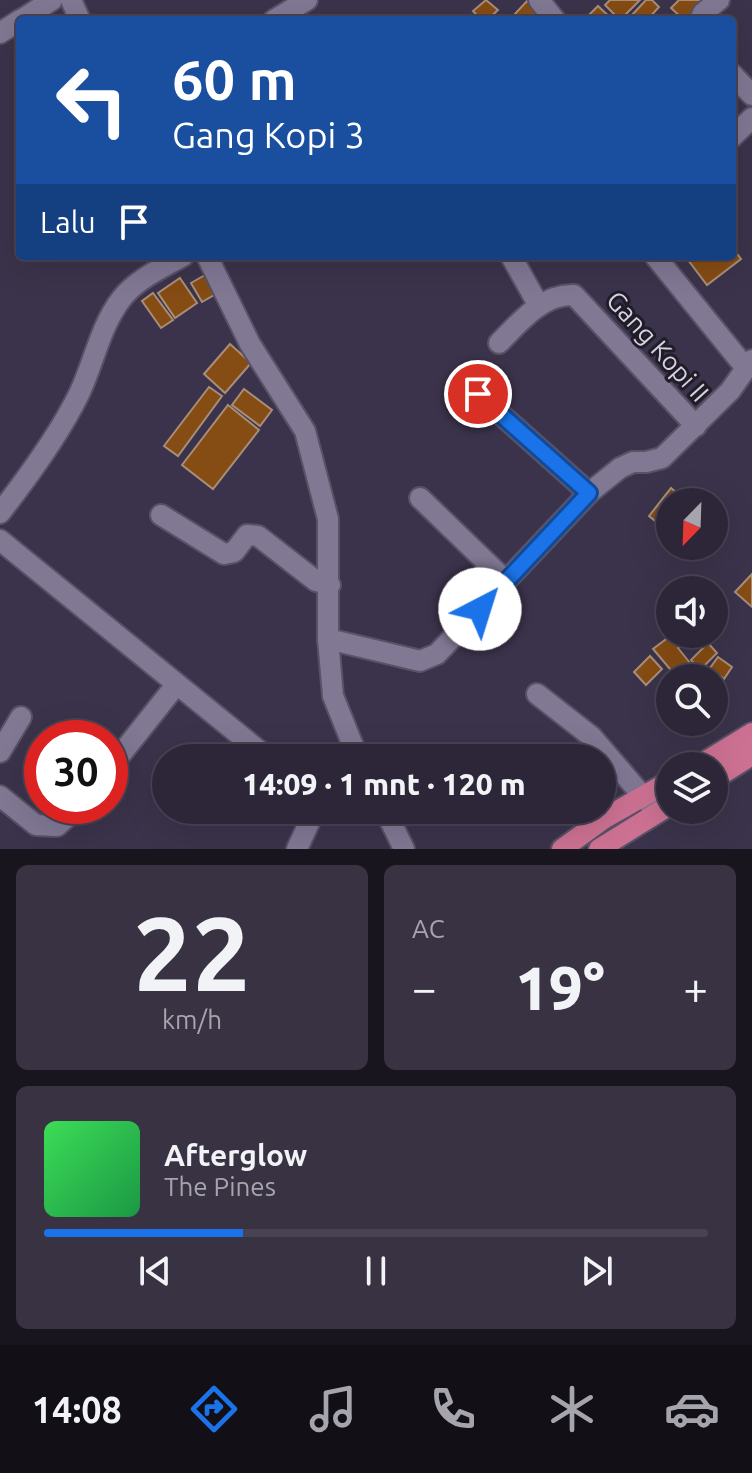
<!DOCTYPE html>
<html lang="id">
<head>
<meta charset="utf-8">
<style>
	:root { --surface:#2c2638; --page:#383243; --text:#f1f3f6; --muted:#a6a5ae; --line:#484353; --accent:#1a73e8 }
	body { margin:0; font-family:Ubuntu,sans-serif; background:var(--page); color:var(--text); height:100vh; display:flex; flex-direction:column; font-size:30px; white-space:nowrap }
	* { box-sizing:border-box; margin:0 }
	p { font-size:26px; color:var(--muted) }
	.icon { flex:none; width:44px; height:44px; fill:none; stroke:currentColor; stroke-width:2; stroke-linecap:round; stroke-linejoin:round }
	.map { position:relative; height:849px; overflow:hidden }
	.details { display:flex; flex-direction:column; gap:16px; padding:16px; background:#18151f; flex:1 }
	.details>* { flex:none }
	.guide { position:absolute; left:16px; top:16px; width:720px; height:244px; border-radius:8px; box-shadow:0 8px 32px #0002,0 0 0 2px var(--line); background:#1a4fa0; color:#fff; overflow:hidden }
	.needle { width:52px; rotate:203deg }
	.fabs { position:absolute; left:656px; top:488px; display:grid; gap:16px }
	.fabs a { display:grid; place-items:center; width:72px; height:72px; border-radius:50%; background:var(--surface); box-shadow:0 8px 32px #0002,0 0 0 2px var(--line); font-size:40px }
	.speed { position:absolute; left:24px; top:720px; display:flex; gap:16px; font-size:40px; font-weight:700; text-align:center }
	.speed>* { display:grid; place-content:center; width:104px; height:104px; border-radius:50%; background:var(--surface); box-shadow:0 8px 32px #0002,0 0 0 2px var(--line); line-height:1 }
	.speed .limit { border:12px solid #d22; background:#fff; color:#111 }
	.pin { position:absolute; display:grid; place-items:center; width:68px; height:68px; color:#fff; margin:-34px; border:4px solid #fff; border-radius:50%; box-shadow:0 2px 8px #0007 }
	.me { position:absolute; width:88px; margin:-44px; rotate:40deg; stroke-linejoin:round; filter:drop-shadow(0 0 6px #0008) }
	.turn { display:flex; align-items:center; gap:28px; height:168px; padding:0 24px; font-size:36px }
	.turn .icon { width:104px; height:104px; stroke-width:2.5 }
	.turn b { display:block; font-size:56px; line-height:68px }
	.then { display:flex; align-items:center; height:76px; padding:0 24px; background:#0003; gap:16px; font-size:30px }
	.big { font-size:60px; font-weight:800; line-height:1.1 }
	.details .widget { flex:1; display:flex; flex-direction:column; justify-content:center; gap:12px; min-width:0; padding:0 28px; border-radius:12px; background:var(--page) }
	.details .dial { align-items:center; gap:0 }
	.dial b { font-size:104px; line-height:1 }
	.song { display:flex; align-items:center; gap:24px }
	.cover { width:96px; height:96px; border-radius:12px; background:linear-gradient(135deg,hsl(130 70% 55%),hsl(140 70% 35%)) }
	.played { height:8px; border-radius:4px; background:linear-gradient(90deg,var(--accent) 30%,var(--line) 30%) }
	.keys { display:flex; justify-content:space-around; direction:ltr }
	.heat { display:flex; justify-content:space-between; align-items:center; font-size:44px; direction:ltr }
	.details .tiles { flex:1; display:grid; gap:16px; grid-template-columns:1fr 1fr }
	.widget:last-child { grid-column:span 2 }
	.trip { position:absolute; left:152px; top:744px; width:464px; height:80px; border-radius:40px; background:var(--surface); box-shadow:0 8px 32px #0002,0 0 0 2px var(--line); font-weight:800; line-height:80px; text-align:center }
	.menu { display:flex; height:128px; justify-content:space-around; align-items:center; background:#120f16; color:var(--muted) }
	.menu .icon { width:56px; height:56px }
	.menu .selected { color:var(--accent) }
	.menu b { font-size:36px; color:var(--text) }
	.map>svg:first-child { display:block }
	.building { fill:#854c13; stroke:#a88e79; stroke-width:2 }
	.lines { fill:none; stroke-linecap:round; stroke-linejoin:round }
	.minor-casing { stroke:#595166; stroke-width:24 }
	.major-casing { stroke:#595166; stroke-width:24 }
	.minor { stroke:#817894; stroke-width:20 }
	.major { stroke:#cd7192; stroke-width:20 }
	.route-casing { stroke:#114b97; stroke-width:20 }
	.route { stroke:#1a73e8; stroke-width:14 }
	.labels { text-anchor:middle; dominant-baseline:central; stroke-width:6; stroke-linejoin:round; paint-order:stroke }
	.street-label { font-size:26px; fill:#d7d2e2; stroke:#211d28 }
</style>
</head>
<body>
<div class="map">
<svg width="752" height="849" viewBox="0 0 752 849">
	<rect width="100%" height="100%" fill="#3b334b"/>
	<g class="building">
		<path d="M486 0 498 10 487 20H481L473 11Z"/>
		<path d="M610 0H640L620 20 605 5Z"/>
		<path d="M646 0H652L659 7 647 20H638L632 15Z"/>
		<path d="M679 0H702L705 3 689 20H684L671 8Z"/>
		<path d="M527 1 541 14 536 20H519L514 15Z"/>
		<path d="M598 6 613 20H584Z"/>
		<path d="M732 247 741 259 707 285 685 256H732Z"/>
		<path d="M205 275 216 294 202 302 191 283Z"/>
		<path d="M180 278 197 303 175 318 158 293Z"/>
		<path d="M153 293 173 320 161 328 142 301Z"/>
		<path d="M230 344 251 363 225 393 204 374Z"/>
		<path d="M209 387 222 396 178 456 164 446Z"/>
		<path d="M244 389 272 410 260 426 232 405Z"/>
		<path d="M228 405 259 430 213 489 182 465Z"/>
		<path d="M671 488 687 501 670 502V523L665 529 649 516Z"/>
		<path d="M752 574V607L735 592Z"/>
		<path d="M673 634 682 645 678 648 690 663 675 675 653 649Z"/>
		<path d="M708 643 717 653 700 670 691 660Z"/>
		<path d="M650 656 662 669 646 685 634 672Z"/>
		<path d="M718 657 732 667 724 679 710 668Z"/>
	</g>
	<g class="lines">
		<defs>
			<g id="minor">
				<path d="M71 0 80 20"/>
				<path d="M539 0 555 20"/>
				<path d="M21 20 52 0"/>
				<path d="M274 20 307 0"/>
				<path d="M700 20 703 13 719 0"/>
				<path d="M0 33 20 20"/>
				<path d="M732 74 752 95"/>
				<path d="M732 137 752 118"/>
				<path d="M207 256 250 344 305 431 328 519V639L333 696 358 758"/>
				<path d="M511 256 539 306"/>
				<path d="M655 256 745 367"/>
				<path d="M499 343C519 323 543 293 574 295L696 426"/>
				<path d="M478 394 589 493"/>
				<path d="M420 498 505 580"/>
				<path d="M0 513C28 477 59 435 79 394 94 363 100 326 122 298 137 279 162 268 183 256"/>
				<path d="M161 515 224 554 234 552 247 535 258 536 316 581 330 585"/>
				<path d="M0 540 268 758"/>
				<path d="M328 639 420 661 437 654 589 493 620 468 633 462H646L662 458 730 391 752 360"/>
				<path d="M537 694 592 737 653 808"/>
				<path d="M0 752 21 717"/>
				<path d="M110 768 176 685"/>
				<path d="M0 796 36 825 57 826 79 806"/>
				<path d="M385 810 404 849"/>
				<path d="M297 849 315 810"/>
			</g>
			<g id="major">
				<path d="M698 766 752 733"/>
				<path d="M714 779 752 755"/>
				<path d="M562 849 605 818 670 781"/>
				<path d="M599 849 670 805"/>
			</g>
		</defs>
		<use href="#minor" class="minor-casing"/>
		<use href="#major" class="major-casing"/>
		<use href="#minor" class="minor"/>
		<use href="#major" class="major"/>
	</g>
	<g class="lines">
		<defs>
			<path id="route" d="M478 394 589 493 480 609"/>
		</defs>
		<use href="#route" class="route-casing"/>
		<use href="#route" class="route"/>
	</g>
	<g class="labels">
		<g class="street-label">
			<text transform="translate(658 346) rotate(48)">Gang Kopi II</text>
		</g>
	</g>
</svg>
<div class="fabs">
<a><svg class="needle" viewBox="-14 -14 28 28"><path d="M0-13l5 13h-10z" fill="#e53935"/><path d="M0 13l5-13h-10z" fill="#a6a5ae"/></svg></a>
<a><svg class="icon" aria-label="sound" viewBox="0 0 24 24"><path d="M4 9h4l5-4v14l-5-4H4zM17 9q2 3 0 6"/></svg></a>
<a><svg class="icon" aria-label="search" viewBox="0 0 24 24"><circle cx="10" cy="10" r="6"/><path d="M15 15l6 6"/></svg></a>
<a><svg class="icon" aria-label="layers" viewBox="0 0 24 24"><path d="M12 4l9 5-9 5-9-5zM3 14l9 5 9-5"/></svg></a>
</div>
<div class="speed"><div class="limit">30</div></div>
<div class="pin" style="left:478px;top:394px;background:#d93025"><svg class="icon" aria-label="arrive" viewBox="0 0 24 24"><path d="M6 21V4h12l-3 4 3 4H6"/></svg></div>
<svg class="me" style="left:480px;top:609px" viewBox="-20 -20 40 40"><circle r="19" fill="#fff"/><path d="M0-13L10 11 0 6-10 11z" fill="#1a73e8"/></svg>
<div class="trip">14:09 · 1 mnt · 120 m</div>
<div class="guide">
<div class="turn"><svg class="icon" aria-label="left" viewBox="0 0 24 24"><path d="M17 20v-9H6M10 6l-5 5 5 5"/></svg><div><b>60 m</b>Gang Kopi 3</div></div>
<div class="then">Lalu<svg class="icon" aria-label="arrive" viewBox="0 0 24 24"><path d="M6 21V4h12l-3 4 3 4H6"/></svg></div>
</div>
</div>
<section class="details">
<div class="tiles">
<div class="widget dial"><b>22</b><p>km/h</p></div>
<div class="widget"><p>AC</p>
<div class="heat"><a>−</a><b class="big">19°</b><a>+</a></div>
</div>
<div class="widget">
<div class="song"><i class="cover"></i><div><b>Afterglow</b><p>The Pines</p></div></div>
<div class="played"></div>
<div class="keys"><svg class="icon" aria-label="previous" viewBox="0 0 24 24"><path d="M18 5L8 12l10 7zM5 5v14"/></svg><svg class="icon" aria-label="pause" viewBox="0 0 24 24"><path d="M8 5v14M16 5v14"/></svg><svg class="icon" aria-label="next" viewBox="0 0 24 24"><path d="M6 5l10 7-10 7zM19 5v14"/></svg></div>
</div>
</div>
</section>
<nav class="menu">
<b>14:08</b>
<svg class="icon selected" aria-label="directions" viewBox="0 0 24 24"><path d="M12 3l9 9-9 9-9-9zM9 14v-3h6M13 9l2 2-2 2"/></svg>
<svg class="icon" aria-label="music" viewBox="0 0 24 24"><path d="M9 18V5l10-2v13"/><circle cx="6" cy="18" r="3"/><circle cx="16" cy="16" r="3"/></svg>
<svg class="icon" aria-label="phone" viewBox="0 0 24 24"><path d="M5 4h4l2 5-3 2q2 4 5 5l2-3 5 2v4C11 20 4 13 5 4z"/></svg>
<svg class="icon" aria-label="climate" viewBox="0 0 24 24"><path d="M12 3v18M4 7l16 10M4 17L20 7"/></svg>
<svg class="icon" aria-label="car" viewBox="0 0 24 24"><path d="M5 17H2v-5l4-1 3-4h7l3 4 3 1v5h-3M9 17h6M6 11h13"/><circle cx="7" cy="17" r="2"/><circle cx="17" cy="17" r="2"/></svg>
</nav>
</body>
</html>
